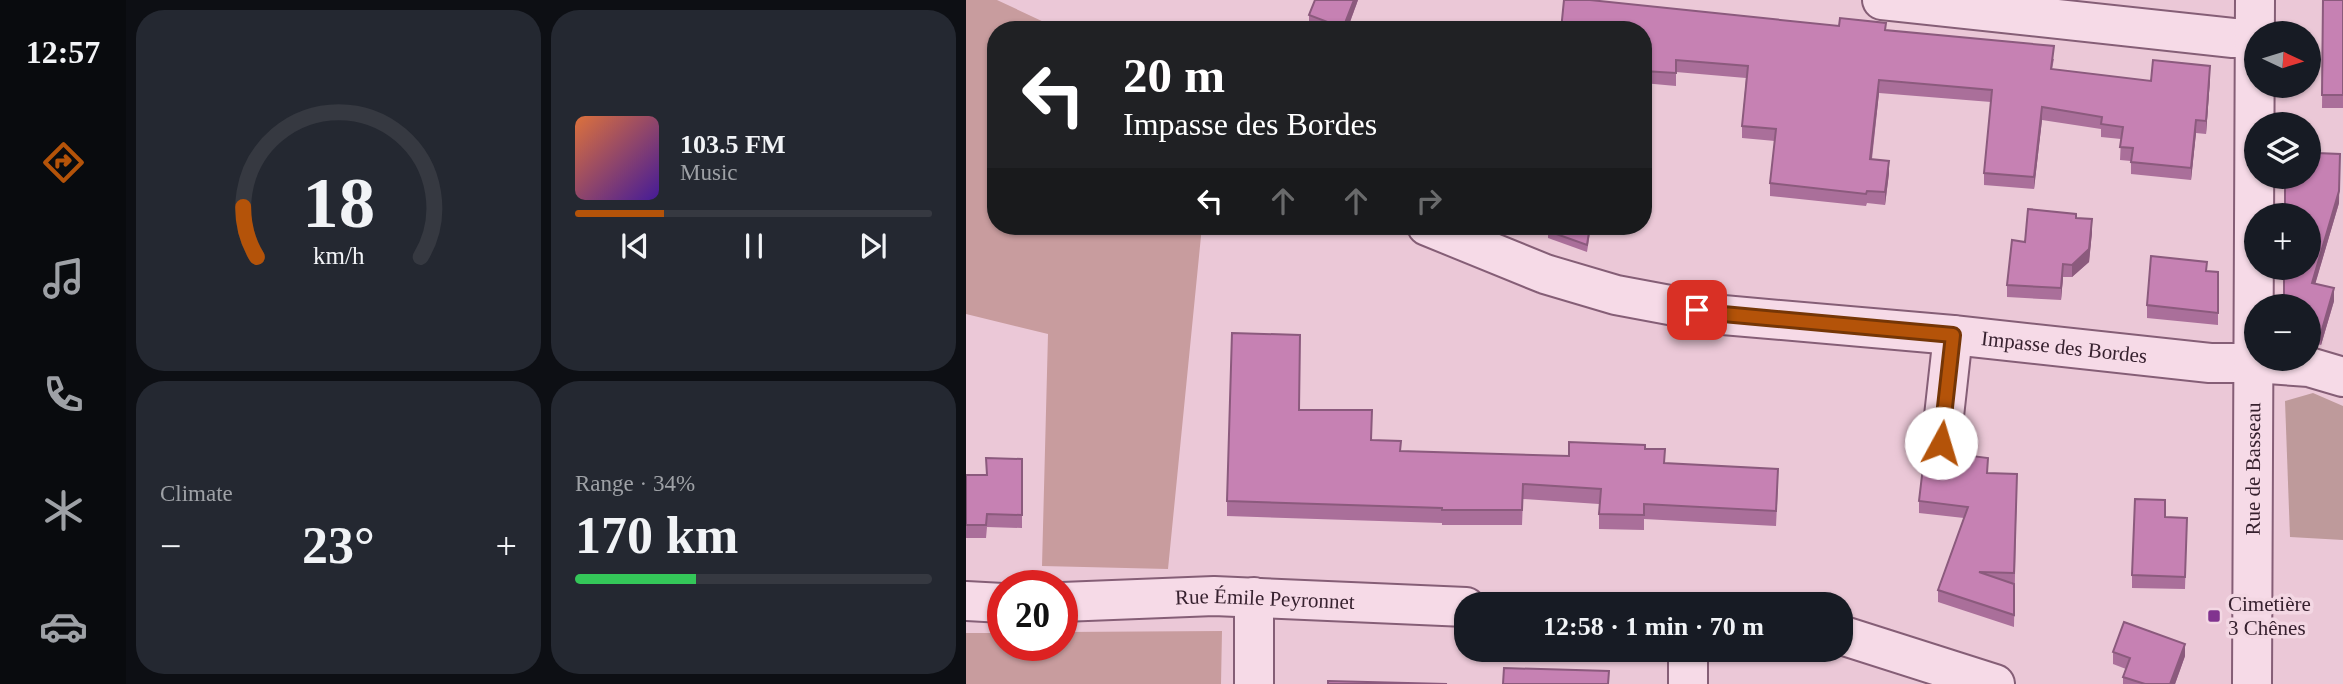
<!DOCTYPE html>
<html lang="en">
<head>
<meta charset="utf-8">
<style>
	:root { --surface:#171b24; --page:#242831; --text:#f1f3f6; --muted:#9ea1a6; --line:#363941; --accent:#b45309 }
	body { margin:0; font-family:Georgia,serif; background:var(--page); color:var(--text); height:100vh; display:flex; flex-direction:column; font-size:26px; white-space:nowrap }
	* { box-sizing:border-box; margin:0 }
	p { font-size:23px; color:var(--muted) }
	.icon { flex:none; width:38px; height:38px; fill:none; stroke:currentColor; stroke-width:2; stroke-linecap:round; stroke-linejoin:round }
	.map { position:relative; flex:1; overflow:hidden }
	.details { display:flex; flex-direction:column; gap:10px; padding:10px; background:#0d0f14; width:840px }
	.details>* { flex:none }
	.banner { position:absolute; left:21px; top:21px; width:665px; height:214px; border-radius:28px; box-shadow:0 2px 5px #0004; background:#202124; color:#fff; overflow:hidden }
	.needle { width:46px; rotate:94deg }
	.controls { position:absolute; left:1278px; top:21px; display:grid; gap:14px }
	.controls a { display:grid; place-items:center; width:77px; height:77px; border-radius:50%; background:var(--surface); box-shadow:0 2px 5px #0004; font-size:35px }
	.speed { position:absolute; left:21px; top:570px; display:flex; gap:14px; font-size:35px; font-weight:700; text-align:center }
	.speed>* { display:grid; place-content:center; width:91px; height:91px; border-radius:50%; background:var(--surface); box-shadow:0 2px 5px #0004; line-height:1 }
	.speed .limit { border:10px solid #d22; background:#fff; color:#111 }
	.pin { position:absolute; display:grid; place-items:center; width:60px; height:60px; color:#fff; margin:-30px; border-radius:14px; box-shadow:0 4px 10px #0006 }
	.me { position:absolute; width:77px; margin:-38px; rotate:6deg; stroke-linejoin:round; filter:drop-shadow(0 0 5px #0008) }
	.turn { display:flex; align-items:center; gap:24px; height:147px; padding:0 21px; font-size:32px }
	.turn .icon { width:91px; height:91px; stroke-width:2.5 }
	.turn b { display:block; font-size:49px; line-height:60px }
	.lanes { display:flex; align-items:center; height:66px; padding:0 21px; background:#0003; justify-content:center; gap:35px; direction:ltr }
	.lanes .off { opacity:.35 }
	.big { font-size:52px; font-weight:700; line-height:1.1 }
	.details .tile { flex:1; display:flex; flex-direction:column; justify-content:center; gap:10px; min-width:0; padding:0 24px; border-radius:28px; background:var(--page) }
	.details .dial { align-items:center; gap:0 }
	.dial svg { height:182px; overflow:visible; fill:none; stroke:var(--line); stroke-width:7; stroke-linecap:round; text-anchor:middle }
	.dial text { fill:var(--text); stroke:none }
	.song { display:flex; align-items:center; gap:21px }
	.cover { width:84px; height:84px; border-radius:10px; background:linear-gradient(135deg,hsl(20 70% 55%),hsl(260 70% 35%)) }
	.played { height:7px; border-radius:4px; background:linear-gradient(90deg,var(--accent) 25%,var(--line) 25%) }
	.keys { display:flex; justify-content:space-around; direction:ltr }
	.heat { display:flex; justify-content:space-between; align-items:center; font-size:38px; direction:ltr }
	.charge { height:10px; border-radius:5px; background:linear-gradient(90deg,#34c759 34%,var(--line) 0) }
	.details .tiles { flex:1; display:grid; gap:10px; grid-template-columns:repeat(2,1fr) }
	.trip { position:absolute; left:488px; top:592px; width:399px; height:70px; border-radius:28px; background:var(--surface); box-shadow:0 2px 5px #0004; font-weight:700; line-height:70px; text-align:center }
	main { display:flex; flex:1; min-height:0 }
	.tab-bar { display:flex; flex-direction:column; width:126px; justify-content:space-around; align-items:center; background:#090b0e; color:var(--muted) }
	.tab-bar .icon { width:49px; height:49px }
	.tab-bar .active { color:var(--accent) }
	.tab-bar b { font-size:32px; color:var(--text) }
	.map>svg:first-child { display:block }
	.green { fill:#c89c9e }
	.cemetery { fill:#be9a9b }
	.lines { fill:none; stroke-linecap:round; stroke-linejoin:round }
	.minor-casing { stroke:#855e76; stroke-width:42 }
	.minor { stroke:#f6dae7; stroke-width:38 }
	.wall { fill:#aa6f9a }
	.shaded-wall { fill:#8b5a7d }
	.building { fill:#c681b3; stroke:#8b5a7d; stroke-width:2 }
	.route-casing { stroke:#753606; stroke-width:18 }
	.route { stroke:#b45309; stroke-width:12 }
	.poi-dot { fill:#81338f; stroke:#f3d7e3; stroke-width:2.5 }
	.labels { text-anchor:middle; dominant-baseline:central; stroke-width:7; stroke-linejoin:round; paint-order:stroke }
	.street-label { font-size:21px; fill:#37212f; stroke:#f3d7e3 }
	.poi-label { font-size:21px; fill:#37212f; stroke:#f3d7e3; text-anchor:start }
</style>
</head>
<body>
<main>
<nav class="tab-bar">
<b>12:57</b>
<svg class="icon active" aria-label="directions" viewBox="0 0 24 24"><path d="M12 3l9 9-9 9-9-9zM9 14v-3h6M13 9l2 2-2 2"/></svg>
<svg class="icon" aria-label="music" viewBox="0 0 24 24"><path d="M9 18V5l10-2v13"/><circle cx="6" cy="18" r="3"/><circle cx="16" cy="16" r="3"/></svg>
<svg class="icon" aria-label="phone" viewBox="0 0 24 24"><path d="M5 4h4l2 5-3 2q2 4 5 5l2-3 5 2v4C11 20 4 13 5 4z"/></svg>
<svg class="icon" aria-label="climate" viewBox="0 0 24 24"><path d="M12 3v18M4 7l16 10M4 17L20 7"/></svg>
<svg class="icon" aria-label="car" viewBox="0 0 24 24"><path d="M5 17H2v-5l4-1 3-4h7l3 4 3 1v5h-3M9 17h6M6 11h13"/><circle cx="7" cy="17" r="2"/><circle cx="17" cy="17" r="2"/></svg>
</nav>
<section class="details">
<div class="tiles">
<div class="tile dial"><svg viewBox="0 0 100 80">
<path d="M14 69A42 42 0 1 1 86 69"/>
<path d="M14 69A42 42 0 0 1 8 47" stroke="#b45309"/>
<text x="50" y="56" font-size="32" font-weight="700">18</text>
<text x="50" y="72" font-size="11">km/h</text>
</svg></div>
<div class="tile">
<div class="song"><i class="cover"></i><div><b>103.5 FM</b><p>Music</p></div></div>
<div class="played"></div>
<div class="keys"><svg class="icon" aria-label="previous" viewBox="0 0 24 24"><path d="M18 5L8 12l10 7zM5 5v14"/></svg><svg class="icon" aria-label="pause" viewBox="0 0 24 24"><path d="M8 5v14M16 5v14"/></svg><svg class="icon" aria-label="next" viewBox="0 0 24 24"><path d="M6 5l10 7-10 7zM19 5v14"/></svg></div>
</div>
<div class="tile"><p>Climate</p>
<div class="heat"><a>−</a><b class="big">23°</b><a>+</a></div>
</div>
<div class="tile"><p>Range · 34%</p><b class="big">170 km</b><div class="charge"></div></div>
</div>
</section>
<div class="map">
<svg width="1377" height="684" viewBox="0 0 1377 684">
	<rect width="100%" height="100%" fill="#ebc8d7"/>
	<g class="green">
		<path d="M0 0H31L95 30H30V226H236L202 569 76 566 82 334 0 314Z"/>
		<path d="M325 226H515L554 244Z"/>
		<path d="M256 631 255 684H0V633H37V646H96V632Z"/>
	</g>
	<path class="cemetery" d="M1347 393 1377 406V540L1324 537 1319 401Z"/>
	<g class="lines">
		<defs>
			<g id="minor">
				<path d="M916 0 1267 38H1288"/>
				<path id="s1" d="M461 226 579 274 650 295 757 315 987 335 1244 363H1288L1343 367 1377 377"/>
				<path d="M975 443 987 335"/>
				<path d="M0 601 37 603"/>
				<path id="s2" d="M96 602 248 596 500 607"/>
				<path d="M875 635 1029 684"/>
				<path d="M722 649V684"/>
				<path d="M288 684V597"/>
				<path id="s3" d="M1286 684 1289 0"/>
			</g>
		</defs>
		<use href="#minor" class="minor-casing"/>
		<use href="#minor" class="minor"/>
	</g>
	<g class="wall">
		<path d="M349 0H392L381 30H349L343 27V15Z"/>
		<path d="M1357 0H1377V108H1356Z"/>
		<path d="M873 26 920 30 1088 59 1086 69 1185 81 1244 79 1240 134 1230 133 1225 180 1165 174V161L1154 160 1155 139 1135 137V129L1076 120 1068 189 1018 185V173L1025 102 913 93 906 159 923 173 919 205 901 203 900 206 804 196V183L809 141 776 138V126L780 78 710 72V86L677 83V30Z"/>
		<path d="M1351 153 1373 203 1349 284 1368 301 1355 345 1342 342V306Z"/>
		<path d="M1110 218 1126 232 1123 262 1106 277H1097L1095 300 1041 297V285L1059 242Z"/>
		<path d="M625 226 621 252 582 238V231Z"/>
		<path d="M1241 271 1252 272V325L1181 318V305Z"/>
		<path d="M333 410 435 451 603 456 679 449 699 463 812 485 810 526 678 519V530L633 529V504L557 499 556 525H476V523L261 516V501Z"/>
		<path d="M56 459V528L21 527 20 538H0V475H20Z"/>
		<path d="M1022 473 1051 474 1048 627 972 602V590L998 518 953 513V501Z"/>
		<path d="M1199 517 1221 518 1219 589 1166 588V575Z"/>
		<path d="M1147 652 1219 656 1209 684H1157V677L1160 669 1147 664Z"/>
	</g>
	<g class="shaded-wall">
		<path d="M388 0H392L381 30H377Z"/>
		<path d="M1244 66V79L1240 134V121Z"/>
		<path d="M913 80V93L904 172V159Z"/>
		<path d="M1076 107V120L1068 189V177Z"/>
		<path d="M1230 120V133L1225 180V168Z"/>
		<path d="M1374 154 1373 203 1346 295V283Z"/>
		<path d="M923 161V173L919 205V192Z"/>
		<path d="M1126 219V232L1123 262 1106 277V265Z"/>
		<path d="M1097 264V277L1095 300V288Z"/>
		<path d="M1368 288V301L1355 345V333Z"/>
		<path d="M1219 644V656L1209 684H1204Z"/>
	</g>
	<g class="building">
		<path d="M349 0H388L377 28 343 15Z"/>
		<path d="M598 0H624L873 26 874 18 920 23 919 30 1088 46 1085 69 1185 81 1187 60 1244 66 1240 121 1230 120 1225 168 1165 162 1167 148 1154 147 1157 127 1135 124 1136 117 1076 107 1068 177 1018 173 1026 90 913 80 904 159 923 161 919 192 901 191 900 194 804 183 810 129 776 126 782 66 710 60V73L677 71V30H595Z"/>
		<path d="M1357 0H1377V95H1356Z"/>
		<path d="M1342 143 1351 144V153L1374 154 1373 191 1346 283 1368 288 1355 333 1342 329V306H1318V268H1342V215H1319V177H1342Z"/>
		<path d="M1062 209 1110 214V218L1126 219 1123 249 1106 265 1097 264 1095 288 1041 285 1046 240 1059 242Z"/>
		<path d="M583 226H624L621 245 582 231Z"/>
		<path d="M1185 256 1241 262 1240 271 1252 272V313L1181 305Z"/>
		<path d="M266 333 334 335 333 410H406L405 440 435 441 434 451 603 456V442L679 445V449H699L698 463 812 469 810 511 678 504V515L633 514 635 489 557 484 556 510H476V508L261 501Z"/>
		<path d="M959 450 1022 458 1021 473 1051 474 1048 573 1013 572 1048 584V615L972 590 1002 507 953 501Z"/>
		<path d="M20 458 56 459V515L21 514 20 525H0V475H21Z"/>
		<path d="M1169 499 1199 500V517L1221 518 1219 577 1166 575Z"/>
		<path d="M1158 622 1219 644 1204 684H1179L1157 677 1164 658 1147 652Z"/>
		<path d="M538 668 643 671 642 684H537Z"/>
		<path d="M362 681 481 684H362Z"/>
	</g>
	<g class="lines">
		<defs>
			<path id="route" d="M731 310 757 314 987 335 975 443"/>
		</defs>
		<use href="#route" class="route-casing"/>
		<use href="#route" class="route"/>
	</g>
	<rect class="poi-dot" x="1241" y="609" width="14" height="14" rx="3.5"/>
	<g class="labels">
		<g class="street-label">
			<text stroke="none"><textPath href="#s1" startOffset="653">Impasse des Bordes</textPath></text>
			<text stroke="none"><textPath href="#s3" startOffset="215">Rue de Basseau</textPath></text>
			<text stroke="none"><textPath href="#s2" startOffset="203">Rue Émile Peyronnet</textPath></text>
		</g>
		<g class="poi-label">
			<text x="1262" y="604">Cimetière<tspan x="1262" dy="24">3 Chênes</tspan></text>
		</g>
	</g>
</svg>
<div class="controls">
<a><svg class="needle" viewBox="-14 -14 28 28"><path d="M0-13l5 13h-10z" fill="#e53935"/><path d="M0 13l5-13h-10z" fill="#9ea1a6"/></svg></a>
<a><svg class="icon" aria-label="layers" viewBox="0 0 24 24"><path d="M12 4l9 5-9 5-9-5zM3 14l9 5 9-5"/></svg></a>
<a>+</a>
<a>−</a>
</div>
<div class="speed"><div class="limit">20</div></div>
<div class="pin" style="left:731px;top:310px;background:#d93025"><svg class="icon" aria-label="arrive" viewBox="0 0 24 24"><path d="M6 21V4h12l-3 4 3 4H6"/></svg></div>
<svg class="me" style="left:975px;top:443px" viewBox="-20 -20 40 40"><circle r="19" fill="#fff"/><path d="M0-13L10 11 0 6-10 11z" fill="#b45309"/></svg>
<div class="trip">12:58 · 1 min · 70 m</div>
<div class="banner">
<div class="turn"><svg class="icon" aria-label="left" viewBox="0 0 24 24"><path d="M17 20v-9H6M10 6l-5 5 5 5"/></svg><div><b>20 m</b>Impasse des Bordes</div></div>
<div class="lanes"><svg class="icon" aria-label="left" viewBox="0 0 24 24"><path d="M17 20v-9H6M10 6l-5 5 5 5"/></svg><svg class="icon off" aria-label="ahead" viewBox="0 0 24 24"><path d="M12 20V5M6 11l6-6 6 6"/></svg><svg class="icon off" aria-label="ahead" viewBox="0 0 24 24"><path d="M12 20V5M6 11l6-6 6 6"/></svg><svg class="icon off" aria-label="right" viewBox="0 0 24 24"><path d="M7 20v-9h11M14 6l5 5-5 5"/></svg></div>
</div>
</div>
</main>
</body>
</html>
